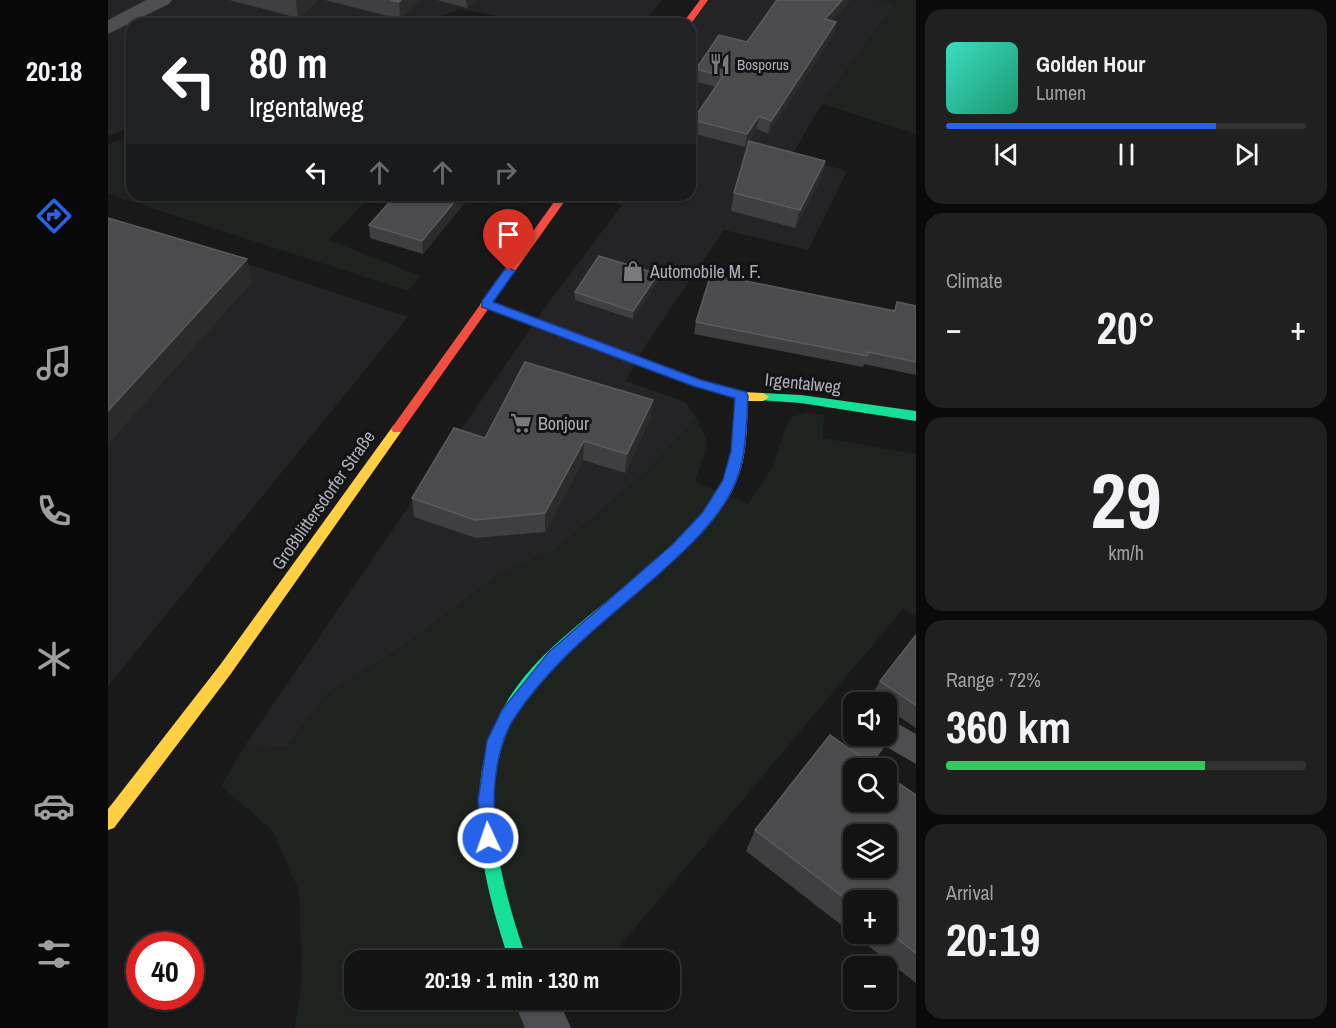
<!DOCTYPE html>
<html lang="en">
<head>
<meta charset="utf-8">
<style>
	:root { --surface:#131313; --page:#202021; --text:#f1f3f6; --muted:#9d9ea0; --line:#323233; --accent:#2563eb }
	body { margin:0; font-family:"Archivo Narrow",sans-serif; background:var(--page); color:var(--text); height:100vh; display:flex; flex-direction:column; font-size:22px; white-space:nowrap }
	* { box-sizing:border-box; margin:0 }
	p { font-size:20px; color:var(--muted) }
	.icon { flex:none; width:33px; height:33px; fill:none; stroke:currentColor; stroke-width:2; stroke-linecap:round; stroke-linejoin:round }
	.map { position:relative; flex:1; overflow:hidden }
	.details { display:flex; flex-direction:column; gap:9px; padding:9px; background:#0a0a0a; width:420px }
	.details>* { flex:none }
	.top-card { position:absolute; left:18px; top:18px; width:570px; height:183px; border-radius:18px; box-shadow:0 2px 4px #0004,0 0 0 2px var(--line); background:#202124; color:#fff; overflow:hidden }
	.controls { position:absolute; left:735px; top:692px; display:grid; gap:12px }
	.controls a { display:grid; place-items:center; width:54px; height:54px; border-radius:12px; background:var(--surface); box-shadow:0 2px 4px #0004,0 0 0 2px var(--line); font-size:30px }
	.speed { position:absolute; left:18px; top:932px; display:flex; gap:12px; font-size:30px; font-weight:700; text-align:center }
	.speed>* { display:grid; place-content:center; width:78px; height:78px; border-radius:50%; background:var(--surface); box-shadow:0 2px 4px #0004,0 0 0 2px var(--line); line-height:1 }
	.speed .limit { border:9px solid #d22; background:#fff; color:#111 }
	.pin { position:absolute; display:grid; place-items:center; width:51px; height:51px; color:#fff; margin:-62px -26px; border-radius:50% 50% 50% 0; rotate:-45deg; box-shadow:0 0 6px #0007 }
	.pin .icon { rotate:45deg }
	.me { position:absolute; width:66px; margin:-33px; rotate:357deg; stroke-linejoin:round; filter:drop-shadow(0 0 4px #0008) }
	.turn { display:flex; align-items:center; gap:21px; height:126px; padding:0 24px; font-size:27px }
	.turn .icon { width:78px; height:78px; stroke-width:2.5 }
	.turn b { display:block; font-size:42px; line-height:51px }
	.lanes { display:flex; align-items:center; height:57px; padding:0 24px; background:#0003; justify-content:center; gap:30px; direction:ltr }
	.lanes .off { opacity:.35 }
	.big { font-size:45px; font-weight:800; line-height:1.1 }
	.details .tile { flex:1; display:flex; flex-direction:column; justify-content:center; gap:9px; min-width:0; padding:0 21px; border-radius:18px; background:var(--page) }
	.details .dial { align-items:center; gap:0 }
	.dial b { font-size:78px; line-height:1 }
	.song { display:flex; align-items:center; gap:18px }
	.cover { width:72px; height:72px; border-radius:9px; background:linear-gradient(135deg,hsl(170 70% 55%),hsl(160 70% 35%)) }
	.played { height:6px; border-radius:3px; background:linear-gradient(90deg,var(--accent) 75%,var(--line) 75%) }
	.keys { display:flex; justify-content:space-around; direction:ltr }
	.heat { display:flex; justify-content:space-between; align-items:center; font-size:33px; direction:ltr }
	.charge { height:9px; border-radius:4px; background:linear-gradient(90deg,#34c759 72%,var(--line) 0) }
	.trip { position:absolute; left:236px; top:950px; width:336px; height:60px; border-radius:18px; background:var(--surface); box-shadow:0 2px 4px #0004,0 0 0 2px var(--line); font-weight:800; line-height:60px; text-align:center }
	main { display:flex; flex:1; min-height:0 }
	.menu { display:flex; flex-direction:column; width:108px; justify-content:space-around; align-items:center; background:#080808; color:var(--muted) }
	.menu .icon { width:42px; height:42px }
	.menu .current { color:var(--accent) }
	.menu b { font-size:27px; color:var(--text) }
	.map>svg:first-child { display:block }
	.built { fill:#242326 }
	.green { fill:#1e231f }
	.lines { fill:none; stroke-linecap:round; stroke-linejoin:round }
	.lane { fill:#4e4e52; fill-rule:evenodd }
	.street { fill:#4e4e52; fill-rule:evenodd }
	.fast { fill:#16e098; fill-rule:evenodd }
	.slow { fill:#ffcf43; fill-rule:evenodd }
	.jam { fill:#f24e42; fill-rule:evenodd }
	.wall { fill:#3f3f41; fill-rule:evenodd }
	.shaded-wall { fill:#2b2b2c }
	.building { fill:#4b4b4e; stroke:#5a5b5e; stroke-width:1.5; fill-rule:evenodd }
	.route { fill:#2563eb; stroke:#184099; stroke-width:1.5 }
	.labels { text-anchor:middle; dominant-baseline:central; stroke-width:6; stroke-linejoin:round; paint-order:stroke }
	.far-poi-label { font-size:15px; fill:#acafb8; stroke:#131315; text-anchor:start }
	.poi-label { font-size:18px; fill:#acafb8; stroke:#131315; text-anchor:start }
	.street-label { font-size:18px; fill:#acafb8; stroke:#131315 }
</style>
</head>
<body>
<main>
<nav class="menu">
<b>20:18</b>
<svg class="icon current" aria-label="directions" viewBox="0 0 24 24"><path d="M12 3l9 9-9 9-9-9zM9 14v-3h6M13 9l2 2-2 2"/></svg>
<svg class="icon" aria-label="music" viewBox="0 0 24 24"><path d="M9 18V5l10-2v13"/><circle cx="6" cy="18" r="3"/><circle cx="16" cy="16" r="3"/></svg>
<svg class="icon" aria-label="phone" viewBox="0 0 24 24"><path d="M5 4h4l2 5-3 2q2 4 5 5l2-3 5 2v4C11 20 4 13 5 4z"/></svg>
<svg class="icon" aria-label="climate" viewBox="0 0 24 24"><path d="M12 3v18M4 7l16 10M4 17L20 7"/></svg>
<svg class="icon" aria-label="car" viewBox="0 0 24 24"><path d="M5 17H2v-5l4-1 3-4h7l3 4 3 1v5h-3M9 17h6M6 11h13"/><circle cx="7" cy="17" r="2"/><circle cx="17" cy="17" r="2"/></svg>
<svg class="icon" aria-label="filters" viewBox="0 0 24 24"><path d="M4 7h16M4 17h16"/><circle cx="9" cy="7" r="2"/><circle cx="15" cy="17" r="2"/></svg>
</nav>
<div class="map">
<svg width="808" height="1028" viewBox="0 0 808 1028">
	<rect width="100%" height="100%" fill="#191919"/>
	<g class="built">
		<path d="M0 0H554L535 24H433L352 9 311 24H24V127L0 136Z"/>
		<path d="M596 0H768L786 5 714 104 684 155 739 171 700 250 616 230 537 346 518 381 577 402 589 418 538 472 448 549 390 575 295 646 218 695 179 746 155 749 138 744 435 310 514 205 485 195H582V24Z"/>
		<path d="M0 218 300 317 0 686Z"/>
	</g>
	<g class="green">
		<path d="M768 0H808V134L714 104 786 5Z"/>
		<path d="M24 135V195H263L221 240 312 276 300 291 0 194V144Z"/>
		<path d="M699 412 716 415 715 438 808 454V616L795 609 500 960H246V999H467L442 1028H187L194 979 191 891 164 830 113 786 138 744 155 749 179 746 218 695 295 646 390 575 448 549 538 472 589 418 600 444 587 481 640 504 665 467 676 432 684 417Z"/>
	</g>
	<g class="lines">
		<path class="lane" d="M778 717 808 734V764L777 746 767 760 771 768H746L745 778 737 772 733 762 750 735H778Z"/>
		<g class="street">
			<path d="M38 0H64L61 4 0 34V20Z"/>
			<path d="M405 999H450L463 1028H417Z"/>
		</g>
		<g class="fast">
			<path d="M655 393 693 395 808 411V421L693 403 651 400 649 397Z"/>
			<path d="M529 578 534 580 536 584 534 588C494 624 446 657 416 701 363 778 391 879 419 960H401C372 873 349 774 405 692 435 648 484 615 524 580Z"/>
		</g>
		<g class="slow">
			<path d="M378 300 594 380 634 392 655 393 661 397 655 401H640C639 421 639 441 635 460 623 516 575 552 534 588L529 590 524 588 522 584 524 580C563 546 610 512 622 459 626 439 626 419 628 399L586 386 374 307 372 304Z"/>
			<path d="M289 424 295 429 293 432 122 675 6 828 0 830V809L112 665 285 426Z"/>
		</g>
		<g class="jam">
			<path d="M592 0H600L582 25 574 24Z"/>
			<path d="M451 195H461L293 432H285L283 429 285 426Z"/>
		</g>
	</g>
	<g class="wall">
		<path d="M121 0H211L190 18Z"/>
		<path d="M217 0H312L292 19Z"/>
		<path d="M329 0H368L359 8Z"/>
		<path d="M669 0H742L724 21 728 22 726 34 660 134 649 129 641 141 717 161 713 179 687 228 623 211 626 193 641 142 637 147 583 133 585 120 608 87 586 81 588 69 639 42Z"/>
		<path d="M288 195H363L315 254 262 238 261 225Z"/>
		<path d="M550 274 549 282 525 319 467 300V292Z"/>
		<path d="M789 302 808 306V375L756 364 755 367 586 334 588 322 786 311Z"/>
		<path d="M542 419 517 473 475 460 437 532 368 538 306 517 304 498 377 438Z"/>
		<path d="M808 635V728L778 708V702H770L763 697 772 681Z"/>
		<path d="M808 795V983L638 851 647 830ZM746 900H778V933H746Z"/>
	</g>
	<g class="shaded-wall">
		<path d="M189 0H211L190 18 188 1Z"/>
		<path d="M293 0H312L292 19 291 2Z"/>
		<path d="M358 0H368L359 8Z"/>
		<path d="M734 0H742L715 32 717 19Z"/>
		<path d="M728 22 726 34 660 134 663 121Z"/>
		<path d="M651 116 649 129 637 147 639 134Z"/>
		<path d="M717 161 713 179 687 228 692 210Z"/>
		<path d="M352 195H363L315 254 314 241Z"/>
		<path d="M139 259 144 282 0 444V411Z"/>
		<path d="M550 274 549 282 525 319V311Z"/>
		<path d="M545 400 542 419 517 473 519 454Z"/>
		<path d="M476 441 475 460 437 532V513Z"/>
	</g>
	<g class="building">
		<path d="M282 0H293L291 2Z"/>
		<path d="M669 0H734L717 19 728 22 663 121 651 116 639 134 585 120 615 76 588 69 611 35 639 42Z"/>
		<path d="M641 141 717 161 692 210 626 193Z"/>
		<path d="M288 195H352L314 241 261 225Z"/>
		<path d="M0 218 139 259 0 411Z"/>
		<path d="M491 256 550 274 525 311 467 292Z"/>
		<path d="M603 274 787 311 789 302 808 306V362L760 352 759 356 588 322Z"/>
		<path d="M417 362 545 400 519 454 476 441 437 513 367 520 304 498 346 428 377 438Z"/>
		<path d="M808 635V705L772 681Z"/>
		<path d="M722 735 769 768H746V801H778V775L808 795V953L778 930V900H746V905L647 830ZM746 834H778V867H746Z"/>
	</g>
	<path class="route" d="M401 268 407 271 385 302 593 380 638 392 640 396C638 424 639 454 628 481 612 521 574 553 543 581 494 623 441 664 405 720 391 742 386 777 386 803 387 816 392 832 386 844L380 846 374 844 370 801 379 741 394 710 441 652 565 544 595 512 615 480 623 451 627 398 585 386 374 307V301L397 269Z"/>
	<defs>
		<symbol id="restaurant-bare" viewBox="-9 -9 18 18"><path d="M-5-6h1v4h1v-4h1v4h1v-4h1v5L-1.5 .5V6h-2V.5L-5-1ZM5-6V6H3V1.5H1.5Q1.5-4 5-6Z" fill="#797a80" stroke="#131315" stroke-width="2.5" paint-order="stroke"/></symbol>
		<symbol id="shop-bare" viewBox="-9 -9 18 18"><path d="M-5-2.5h2.3a2.7 3.5 0 0 1 5.4 0H5L5.5 6h-11ZM-1.5-2.5h3a1.5 2.3 0 0 0-3 0Z" fill="#797a80" stroke="#131315" stroke-width="2.5" paint-order="stroke"/></symbol>
		<symbol id="supermarket-bare" viewBox="-9 -9 18 18"><path d="M-6-5.5h2.5l.6 2H6L4.5 2H-2.5L-4.4-4H-6ZM-1.5 3.2a1.3 1.3 0 1 0 .1 0ZM3 3.2a1.3 1.3 0 1 0 .1 0Z" fill="#797a80" stroke="#131315" stroke-width="2.5" paint-order="stroke"/></symbol>
	</defs>
	<g fill-rule="evenodd">
		<use href="#restaurant-bare" x="597" y="49" width="30" height="30"/>
		<use href="#shop-bare" x="510" y="256" width="30" height="30"/>
		<use href="#supermarket-bare" x="398" y="408" width="30" height="30"/>
	</g>
	<g class="labels">
		<g class="far-poi-label">
			<text x="629" y="64">Bosporus</text>
		</g>
		<g class="poi-label">
			<text x="542" y="271">Automobile M. F.</text>
			<text x="430" y="423">Bonjour</text>
		</g>
		<g class="street-label">
			<text transform="translate(695 383) rotate(6)">Irgentalweg</text>
			<text transform="translate(215 500) rotate(-55)">Großblittersdorfer Straße</text>
		</g>
	</g>
</svg>
<div class="controls">
<a><svg class="icon" aria-label="sound" viewBox="0 0 24 24"><path d="M4 9h4l5-4v14l-5-4H4zM17 9q2 3 0 6"/></svg></a>
<a><svg class="icon" aria-label="search" viewBox="0 0 24 24"><circle cx="10" cy="10" r="6"/><path d="M15 15l6 6"/></svg></a>
<a><svg class="icon" aria-label="layers" viewBox="0 0 24 24"><path d="M12 4l9 5-9 5-9-5zM3 14l9 5 9-5"/></svg></a>
<a>+</a>
<a>−</a>
</div>
<div class="speed"><div class="limit">40</div></div>
<div class="pin" style="left:401px;top:271px;background:#d93025"><svg class="icon" aria-label="arrive" viewBox="0 0 24 24"><path d="M6 21V4h12l-3 4 3 4H6"/></svg></div>
<svg class="me" style="left:380px;top:838px" viewBox="-20 -20 40 40"><circle r="17" fill="#2563eb" stroke="#fff" stroke-width="3"/><path d="M0-11L8 9 0 5-8 9z" fill="#fff"/></svg>
<div class="trip">20:19 · 1 min · 130 m</div>
<div class="top-card">
<div class="turn"><svg class="icon" aria-label="left" viewBox="0 0 24 24"><path d="M17 20v-9H6M10 6l-5 5 5 5"/></svg><div><b>80 m</b>Irgentalweg</div></div>
<div class="lanes"><svg class="icon" aria-label="left" viewBox="0 0 24 24"><path d="M17 20v-9H6M10 6l-5 5 5 5"/></svg><svg class="icon off" aria-label="ahead" viewBox="0 0 24 24"><path d="M12 20V5M6 11l6-6 6 6"/></svg><svg class="icon off" aria-label="ahead" viewBox="0 0 24 24"><path d="M12 20V5M6 11l6-6 6 6"/></svg><svg class="icon off" aria-label="right" viewBox="0 0 24 24"><path d="M7 20v-9h11M14 6l5 5-5 5"/></svg></div>
</div>
</div>
<section class="details">
<div class="tile">
<div class="song"><i class="cover"></i><div><b>Golden Hour</b><p>Lumen</p></div></div>
<div class="played"></div>
<div class="keys"><svg class="icon" aria-label="previous" viewBox="0 0 24 24"><path d="M18 5L8 12l10 7zM5 5v14"/></svg><svg class="icon" aria-label="pause" viewBox="0 0 24 24"><path d="M8 5v14M16 5v14"/></svg><svg class="icon" aria-label="next" viewBox="0 0 24 24"><path d="M6 5l10 7-10 7zM19 5v14"/></svg></div>
</div>
<div class="tile"><p>Climate</p>
<div class="heat"><a>−</a><b class="big">20°</b><a>+</a></div>
</div>
<div class="tile dial"><b>29</b><p>km/h</p></div>
<div class="tile"><p>Range · 72%</p><b class="big">360 km</b><div class="charge"></div></div>
<div class="tile"><p>Arrival</p><b class="big">20:19</b></div>
</section>
</main>
</body>
</html>
